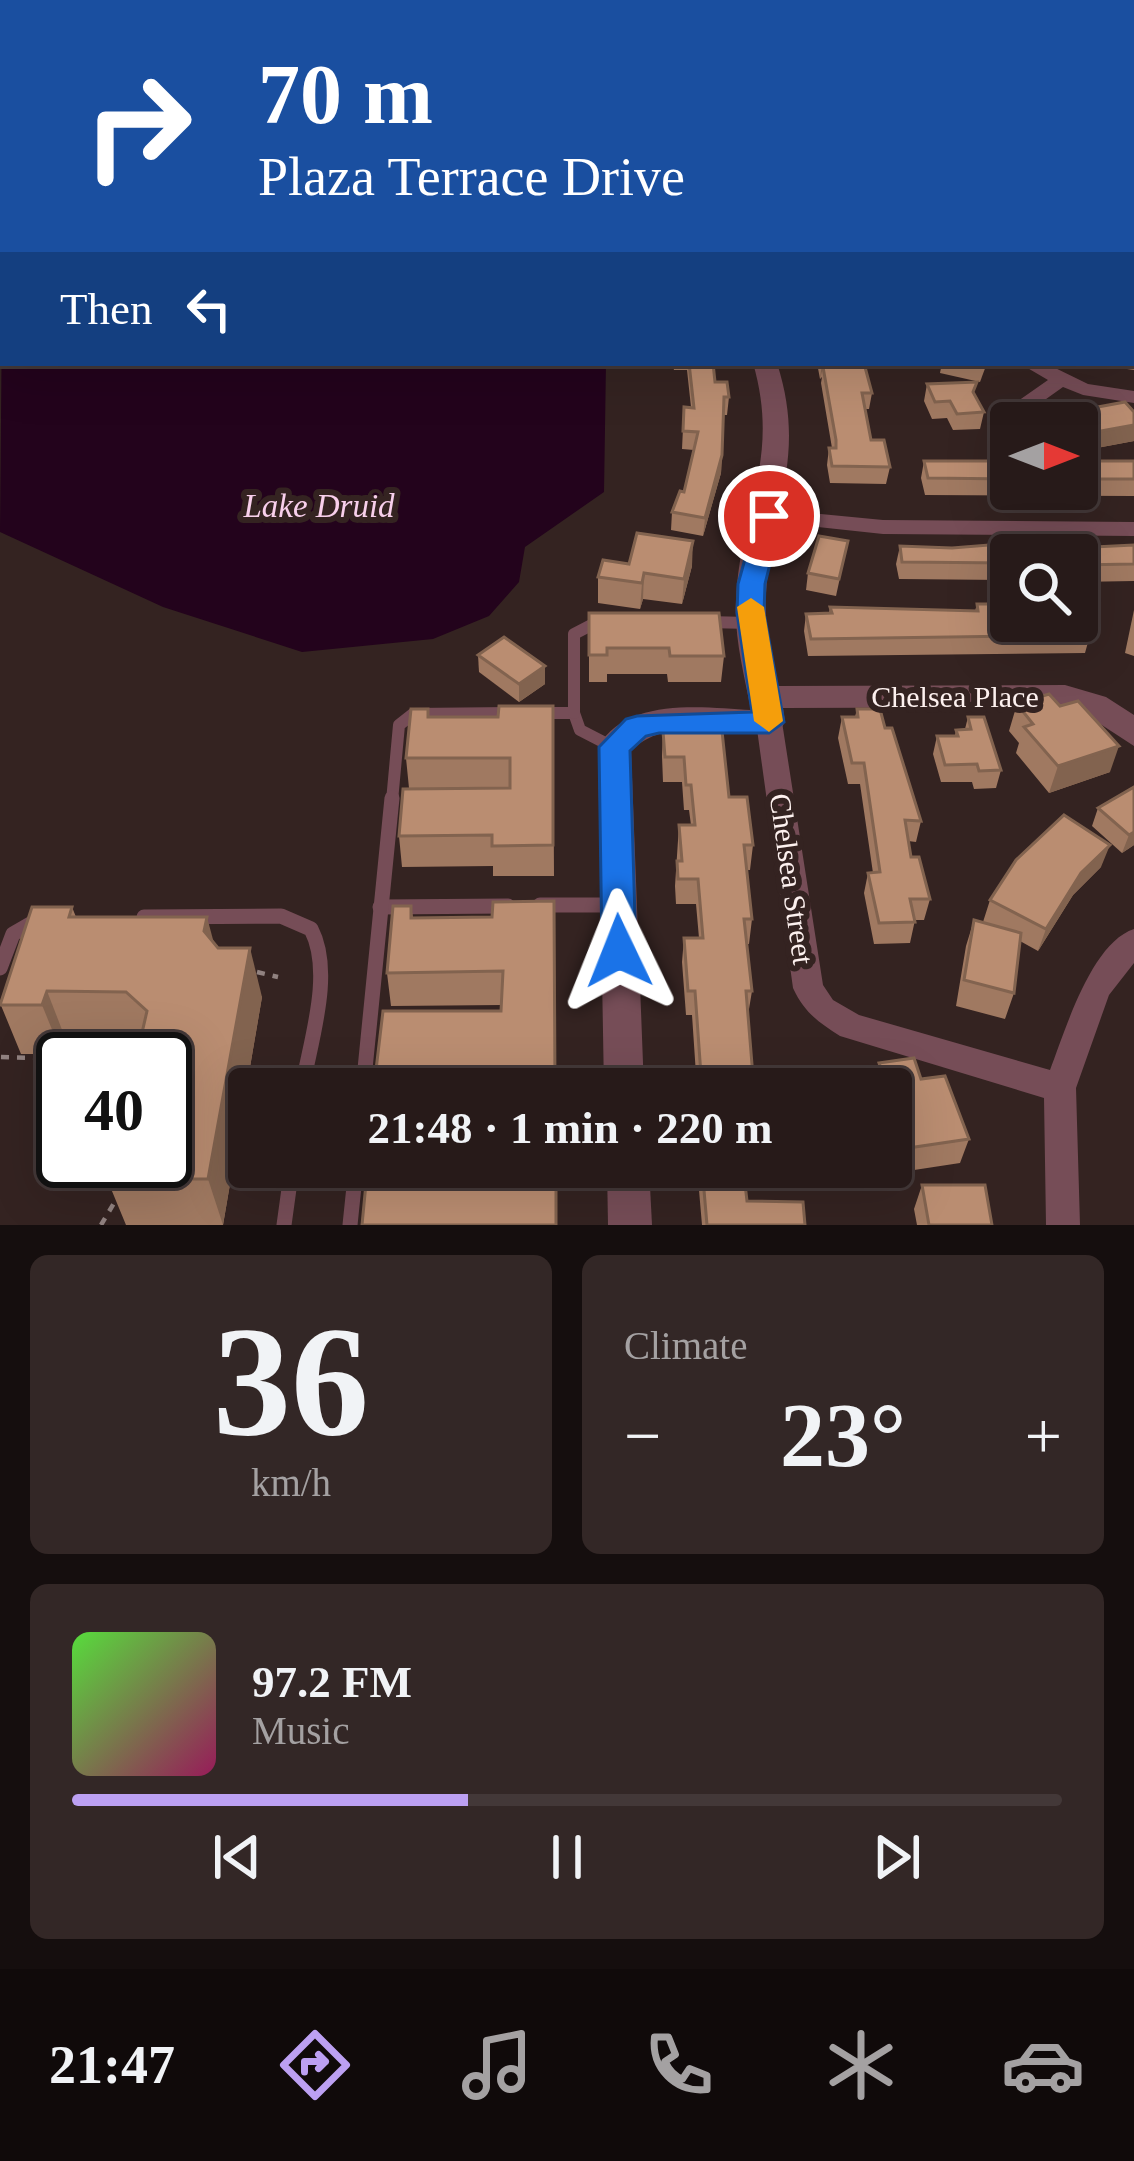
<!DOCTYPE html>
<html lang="en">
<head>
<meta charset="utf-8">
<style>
	:root { --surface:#271a19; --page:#332726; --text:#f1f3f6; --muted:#a4a1a2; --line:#433838; --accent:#bca0f2 }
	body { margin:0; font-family:"Times New Roman",serif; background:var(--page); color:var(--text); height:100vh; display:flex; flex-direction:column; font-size:45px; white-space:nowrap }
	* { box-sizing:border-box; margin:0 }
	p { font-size:39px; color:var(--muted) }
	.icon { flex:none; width:66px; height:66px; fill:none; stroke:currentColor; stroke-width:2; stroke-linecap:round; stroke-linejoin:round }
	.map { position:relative; height:1225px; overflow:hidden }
	.sheet { display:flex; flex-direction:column; gap:30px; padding:30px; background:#150e0e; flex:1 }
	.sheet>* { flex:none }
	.guide { position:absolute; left:0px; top:0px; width:1134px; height:366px; box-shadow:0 12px 48px #0002,0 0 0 3px var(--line); background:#1a4fa0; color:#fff; overflow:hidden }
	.needle { width:78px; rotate:90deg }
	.tools { position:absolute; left:990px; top:402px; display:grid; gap:24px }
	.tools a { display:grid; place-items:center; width:108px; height:108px; border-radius:12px; background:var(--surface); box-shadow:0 12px 48px #0002,0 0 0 3px var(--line); font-size:60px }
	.speed { position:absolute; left:36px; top:1032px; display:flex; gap:24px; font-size:60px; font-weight:700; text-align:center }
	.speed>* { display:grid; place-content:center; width:156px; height:156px; border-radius:50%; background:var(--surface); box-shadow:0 12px 48px #0002,0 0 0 3px var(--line); line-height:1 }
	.speed .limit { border:6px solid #111; border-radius:18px; background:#fff; color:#111 }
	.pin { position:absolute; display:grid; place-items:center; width:102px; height:102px; color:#fff; margin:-51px; border:6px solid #fff; border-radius:50%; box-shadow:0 3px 12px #0007 }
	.me { position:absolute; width:132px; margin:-66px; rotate:358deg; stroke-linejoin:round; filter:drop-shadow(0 0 9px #0008) }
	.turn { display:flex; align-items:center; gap:42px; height:252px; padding:0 60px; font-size:54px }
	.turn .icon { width:156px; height:156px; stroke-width:2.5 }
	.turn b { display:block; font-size:84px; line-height:102px }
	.then { display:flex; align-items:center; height:114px; padding:0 60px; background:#0003; gap:24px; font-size:45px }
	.big { font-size:90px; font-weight:600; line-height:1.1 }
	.sheet .card { flex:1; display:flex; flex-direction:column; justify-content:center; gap:18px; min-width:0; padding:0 42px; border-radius:18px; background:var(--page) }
	.sheet .dial { align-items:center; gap:0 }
	.dial b { font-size:156px; line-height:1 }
	.song { display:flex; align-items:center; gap:36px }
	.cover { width:144px; height:144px; border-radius:18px; background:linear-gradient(135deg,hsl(110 70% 55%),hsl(330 70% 35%)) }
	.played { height:12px; border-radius:6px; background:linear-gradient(90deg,var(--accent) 40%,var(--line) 40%) }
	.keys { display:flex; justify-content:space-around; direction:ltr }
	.heat { display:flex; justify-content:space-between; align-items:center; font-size:66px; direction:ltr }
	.sheet .tiles { flex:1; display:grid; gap:30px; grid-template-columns:1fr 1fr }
	.card:last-child { grid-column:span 2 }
	.trip { position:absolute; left:228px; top:1068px; width:684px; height:120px; border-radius:12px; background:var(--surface); box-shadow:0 12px 48px #0002,0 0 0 3px var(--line); font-weight:600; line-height:120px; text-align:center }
	.menu { display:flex; height:192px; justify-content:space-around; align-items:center; background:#100a0a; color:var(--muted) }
	.menu .icon { width:84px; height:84px }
	.menu .selected { color:var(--accent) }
	.menu b { font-size:54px; color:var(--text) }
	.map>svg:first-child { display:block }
	.water { fill:#23031c }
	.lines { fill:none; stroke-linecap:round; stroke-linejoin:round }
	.path { stroke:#918280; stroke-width:4.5; stroke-dasharray:8 8; stroke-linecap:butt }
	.service-far1 { stroke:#764d57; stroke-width:12 }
	.service { stroke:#764d57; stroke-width:15 }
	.minor { fill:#764d57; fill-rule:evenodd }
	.tertiary { fill:#764d57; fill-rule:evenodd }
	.wall { fill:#a07961 }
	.shaded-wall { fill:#82634f }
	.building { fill:#ba8d71; stroke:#82634f; stroke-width:3 }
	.route { fill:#1a73e8; stroke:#114b97; stroke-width:3 }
	.slow { fill:#f59e0b }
	.labels { text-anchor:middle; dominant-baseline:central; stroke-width:12; stroke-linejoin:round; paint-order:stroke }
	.street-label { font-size:30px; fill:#fdf1ef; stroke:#342321 }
	.water-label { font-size:33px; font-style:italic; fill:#f8cfeb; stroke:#342321 }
</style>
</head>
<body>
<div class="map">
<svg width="1134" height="1225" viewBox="0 0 1134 1225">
	<rect width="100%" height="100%" fill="#342321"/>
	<path class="water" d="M3 196V363H606L604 492 525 547 519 582 489 616 433 639 302 652 163 607 0 532Z"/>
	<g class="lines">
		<g class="path">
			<path d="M257 972 278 977"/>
			<path d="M1 1057 73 1059"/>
			<path d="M591 1167V1174"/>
			<path d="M101 1225 117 1198"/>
		</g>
		<g class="service-far1">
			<path d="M705 622 751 623"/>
			<path d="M537 713H574L580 730 613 747"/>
			<path d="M574 713V634L601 620"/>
			<path d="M392 801 399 725 413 714 510 713"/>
		</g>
		<g class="service">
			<path d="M540 905H616"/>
			<path d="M380 907 508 906"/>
			<path d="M144 917 281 916 311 929C334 973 310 1042 302 1089"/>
			<path d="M0 968 13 934 39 919"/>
			<path d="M363 1089 392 798"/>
			<path d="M284 1225 292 1167"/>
			<path d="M350 1225 356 1167"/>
		</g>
		<g class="minor">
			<path d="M231 0H245L230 3Z"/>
			<rect x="389" y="0" width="14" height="3"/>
			<path d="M554 0H577L580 3H557Z"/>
			<rect x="1131" y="198" width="3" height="10"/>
			<rect x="1131" y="286" width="3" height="10"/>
			<path d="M1019 363H1045L1088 384 1134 391V403L1083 395 1063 387 1032 409H1018V401L1048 380Z"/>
			<path d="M769 509 883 520 1134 522V536L883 534 761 521 758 516Z"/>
			<path d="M769 713 778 715 782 722 823 985 833 1000 859 1015 1050 1070C1065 1031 1091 943 1134 929V963L1109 995 1076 1088 1080 1225H1046L1044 1098 840 1036C818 1022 804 1012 793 988L756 722 760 715Z"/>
		</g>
		<g class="tertiary">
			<path d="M1061 0H1087L1089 3H1063Z"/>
			<rect x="1131" y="11" width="3" height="10"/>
			<rect x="1131" y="124" width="3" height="12"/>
			<path d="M753 363H777C807 457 772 504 766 593 764 624 771 655 778 686L1065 685 1106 697 1134 715V746L1091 718 1065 707 783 708 785 722 780 730 769 734C727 732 663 717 631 751L644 1089H604L598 747C626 697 702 707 751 710 744 674 734 637 736 600 740 509 781 460 753 363Z"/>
			<path d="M607 1167H649L652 1225H608Z"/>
		</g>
	</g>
	<g class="wall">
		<path d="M0 0H148L147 3H3V15H0Z"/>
		<path d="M1131 297H1134V370L1085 363H1131Z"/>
		<path d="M672 363H716V368H714L715 382 729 397 727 415H724L721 473 703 536 671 530 672 512 684 492 694 450 682 449 684 407H691L687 370H674Z"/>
		<path d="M817 363H835L831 367 872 393 869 409H865L871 440 890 467 886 484 830 483 827 465 829 448H832L821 383 822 377 820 379Z"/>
		<path d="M942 363H987L980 382 940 373Z"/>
		<path d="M927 384 974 394 984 412 980 429 953 430 947 418 932 419 924 401Z"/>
		<path d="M1071 412H1134V441L1086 450 1077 440V423H1068Z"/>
		<path d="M1005 414 1011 423V450L997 447Z"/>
		<path d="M924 461H1011V489H1077V461H1134V496L925 495 921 478Z"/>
		<path d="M848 541 836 596 806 590 808 573Z"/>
		<path d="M1050 542 1074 548 1134 545V581L1077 582V555H1019L1021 549 1048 548Z"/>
		<path d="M900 546 1008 563 1004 580 899 579 896 564Z"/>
		<path d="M629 564 692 566 682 604 643 599 640 609 598 603V577Z"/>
		<path d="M977 604 1090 635 1085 653 808 656 804 631 806 614 829 613 830 607 975 611Z"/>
		<path d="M1134 610V656L1125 653Z"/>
		<path d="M589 613 724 656 721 682H668L667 674H607V682H589Z"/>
		<path d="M478 655 545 684 519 702 479 672Z"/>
		<path d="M1017 704 1060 706 1110 772 1049 793 1016 753 1019 743 1009 731Z"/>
		<path d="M553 706 554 876H493V866L402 867 399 836 409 788 406 758 428 709 429 717H498Z"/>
		<path d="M857 709 885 728 921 821 916 842 908 841 911 857 930 899 924 920H915L910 943 874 944 864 893 868 873H873L860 784H848L838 738 842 717H855Z"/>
		<path d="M968 717 1001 770 996 788 974 789 972 782H941L933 754 937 736H955L956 730 965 729Z"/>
		<path d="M663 731 729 797 753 845 750 870H747L752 919 749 944H747L752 991 748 1015 754 1089H697L692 1015H686L682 962 684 938H699L696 904H676L675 886 679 825H691L689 810H684L682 782H663L662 756Z"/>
		<path d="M1134 787V845L1122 853 1092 826 1098 808Z"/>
		<path d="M1101 867 1073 895 1038 951 1020 941 1014 993 1005 1019 956 1006 966 946 974 920 987 924 983 922 990 900Z"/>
		<path d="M554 901 555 1089H379L376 1070 501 1011 502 1005 391 1006 387 973 411 906 413 918 492 917Z"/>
		<path d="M72 907 76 917 214 944 262 997 223 1225H126L107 1179 140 1040H66L62 1054H21L0 1003Z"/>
		<path d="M879 1063 921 1079 969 1139 960 1163 901 1172 891 1143V1089L873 1088Z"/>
		<path d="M697 1167H756L755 1172H744L747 1201 805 1225H702Z"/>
		<path d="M922 1185 992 1225H917L914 1209Z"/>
	</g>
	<g class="shaded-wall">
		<path d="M822 363H835L825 374 823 367 820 379Z"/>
		<path d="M1134 425V441L1086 450 1090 433Z"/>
		<path d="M722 455 721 473 703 536 705 518Z"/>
		<path d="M693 541 692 566 682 604 684 579Z"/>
		<path d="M644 573 643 599 640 609 642 583Z"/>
		<path d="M545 666V684L519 702V684Z"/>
		<path d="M1119 746 1110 772 1049 793 1058 766Z"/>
		<path d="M1134 832V845L1122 853 1129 835Z"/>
		<path d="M1110 845 1101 867 1073 895 1038 951 1046 929 1081 873Z"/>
		<path d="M207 917 220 966 204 931Z"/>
		<path d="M250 948 262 997 223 1225 208 1179Z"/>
		<path d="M47 991 66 1040 62 1054 42 1005Z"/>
	</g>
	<g class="building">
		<path d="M0 0H141L139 3H101L102 1 3 3H0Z"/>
		<path d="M179 0H211L210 3H178Z"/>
		<path d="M257 0H285L284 3H256Z"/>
		<path d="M340 0H364L363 3H340Z"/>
		<rect x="474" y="0" width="93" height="3"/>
		<path d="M697 0H716V3H698Z"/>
		<path d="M776 0H995L997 3H777Z"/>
		<path d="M1000 0H1074L1076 3H998Z"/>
		<path d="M3 81V107H0V90Z"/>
		<rect x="1131" y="133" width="3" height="36"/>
		<rect x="1131" y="208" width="3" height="46"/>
		<rect x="1131" y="297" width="3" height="56"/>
		<path d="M689 363H713L715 382H727L729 397H724L722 455 705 518 672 512 680 491 684 492 698 432 683 431 684 407 694 408Z"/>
		<path d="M823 367H865L872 393H862L871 440H884L890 467 832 466 829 448H836V440Z"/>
		<path d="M977 382 973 392 984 412 957 414 950 401 935 402 927 384Z"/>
		<path d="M1125 402 1134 412V425L1090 433 1071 412Z"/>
		<path d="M1005 414 1048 423H1011V432L1001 430Z"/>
		<path d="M924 461H1011V479L928 478Z"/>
		<rect x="1077" y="461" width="57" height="18"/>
		<path d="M637 533 693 541 684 579 644 573 642 583 598 577 603 560 629 564Z"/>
		<path d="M819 536 848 541 839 579 808 573Z"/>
		<path d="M1071 541 1074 548 1134 545V564L1077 565V555H1023L1021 549 1053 548 1050 542Z"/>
		<path d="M1001 544 1008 563 902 562 900 546 952 548Z"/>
		<path d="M977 604H1001L1003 610H1011V621H1077V608L1090 635 811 639 806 614 832 613 830 607 978 611Z"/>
		<path d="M589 613H719L724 656H670L669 648H607V655H589Z"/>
		<path d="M504 637 545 666 519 684 478 655Z"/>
		<path d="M1049 694 1060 706 1078 701 1119 746 1058 766 1024 727 1033 724 1017 704Z"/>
		<path d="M499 706H553V845L492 846V835L399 836 403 789 510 788V758H406L411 709H428V717H498Z"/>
		<path d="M857 709H880L885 728H892L921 821 905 820 911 857H919L930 899H910L915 922 879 923 868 873 880 872 864 763H852L842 717H858Z"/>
		<path d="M968 717H984L1001 770 979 771 977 764 945 765 937 736H958L956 730 971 729Z"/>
		<path d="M663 731H722L729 797H747L753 845H744L752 919H744L752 991H746L754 1089H702L695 991H688L684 938H703L698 879H678L677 861H682L679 825H695L691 785H686L684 757H665Z"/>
		<path d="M1134 787V832L1129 835 1098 808Z"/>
		<path d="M1064 815 1110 845 1081 873 1046 929 990 900 1016 860Z"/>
		<path d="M554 901 555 1085H482L483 1070H376L383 1011H501L503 971 387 973 393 906H411V918L492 917 493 902Z"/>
		<path d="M32 907H72L69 917H207L204 931 218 948H250L208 1179H107L112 1161H165V1059H136L147 1011 126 992 47 991 42 1005H0Z"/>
		<path d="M974 920 1021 933 1014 993 964 980Z"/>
		<path d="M914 1058 921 1079 945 1076 969 1139 908 1148 891 1097V1089H888L879 1063Z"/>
		<path d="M485 1167H556V1225H362L367 1173 393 1172 391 1189 484 1188Z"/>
		<path d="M702 1167H743L747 1201 803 1202 805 1225H707Z"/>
		<path d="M922 1185H985L992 1225H929Z"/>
	</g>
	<path class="route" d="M769 508 782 516 765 584 764 613 784 722 769 733H659L646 736 630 751 636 951 631 961 619 965 607 961 602 951 599 747 626 719 637 716 752 712 737 613 738 584 757 516Z"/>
	<path class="slow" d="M751 598 764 607 783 721 769 732 754 721 737 607Z"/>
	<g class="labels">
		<g class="street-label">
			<text x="955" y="696">Chelsea Place</text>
			<text transform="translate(792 879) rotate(82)">Chelsea Street</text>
		</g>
		<g class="water-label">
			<text x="319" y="506">Lake Druid</text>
		</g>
	</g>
</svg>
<div class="tools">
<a><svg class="needle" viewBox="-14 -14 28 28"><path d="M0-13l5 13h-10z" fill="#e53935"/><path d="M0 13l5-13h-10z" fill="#a4a1a2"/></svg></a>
<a><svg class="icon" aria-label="search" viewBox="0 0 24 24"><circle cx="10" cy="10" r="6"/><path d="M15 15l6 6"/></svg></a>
</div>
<div class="speed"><div class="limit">40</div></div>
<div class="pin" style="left:769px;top:516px;background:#d93025"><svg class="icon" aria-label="arrive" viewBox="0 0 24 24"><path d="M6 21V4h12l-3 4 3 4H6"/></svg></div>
<svg class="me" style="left:619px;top:951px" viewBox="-20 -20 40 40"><path d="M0-17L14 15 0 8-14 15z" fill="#1a73e8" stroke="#fff" stroke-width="4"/></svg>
<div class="trip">21:48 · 1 min · 220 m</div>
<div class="guide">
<div class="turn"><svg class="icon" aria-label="right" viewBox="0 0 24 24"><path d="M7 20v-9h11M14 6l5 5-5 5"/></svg><div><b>70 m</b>Plaza Terrace Drive</div></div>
<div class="then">Then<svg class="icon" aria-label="left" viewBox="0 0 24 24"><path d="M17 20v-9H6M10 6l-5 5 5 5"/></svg></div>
</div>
</div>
<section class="sheet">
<div class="tiles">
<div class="card dial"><b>36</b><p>km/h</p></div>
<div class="card"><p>Climate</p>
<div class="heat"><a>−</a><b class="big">23°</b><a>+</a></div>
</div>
<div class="card">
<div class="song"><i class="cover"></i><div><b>97.2 FM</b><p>Music</p></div></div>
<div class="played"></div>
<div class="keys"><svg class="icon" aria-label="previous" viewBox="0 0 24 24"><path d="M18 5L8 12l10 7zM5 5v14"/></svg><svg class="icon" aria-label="pause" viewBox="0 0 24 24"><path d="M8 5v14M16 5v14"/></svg><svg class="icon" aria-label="next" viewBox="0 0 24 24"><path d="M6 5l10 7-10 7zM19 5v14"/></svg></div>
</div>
</div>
</section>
<nav class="menu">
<b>21:47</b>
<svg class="icon selected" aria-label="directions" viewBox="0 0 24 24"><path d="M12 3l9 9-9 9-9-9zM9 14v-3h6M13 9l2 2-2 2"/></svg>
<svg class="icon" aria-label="music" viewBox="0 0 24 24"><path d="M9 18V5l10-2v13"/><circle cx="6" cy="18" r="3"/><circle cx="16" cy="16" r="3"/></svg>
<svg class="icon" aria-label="phone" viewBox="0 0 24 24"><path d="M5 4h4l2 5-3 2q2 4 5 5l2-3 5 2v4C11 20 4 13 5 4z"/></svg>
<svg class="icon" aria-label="climate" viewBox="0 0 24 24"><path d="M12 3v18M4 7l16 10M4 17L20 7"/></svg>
<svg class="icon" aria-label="car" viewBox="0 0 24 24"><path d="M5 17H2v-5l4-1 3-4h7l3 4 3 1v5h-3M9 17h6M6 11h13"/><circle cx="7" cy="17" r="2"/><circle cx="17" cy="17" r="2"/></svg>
</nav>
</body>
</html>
